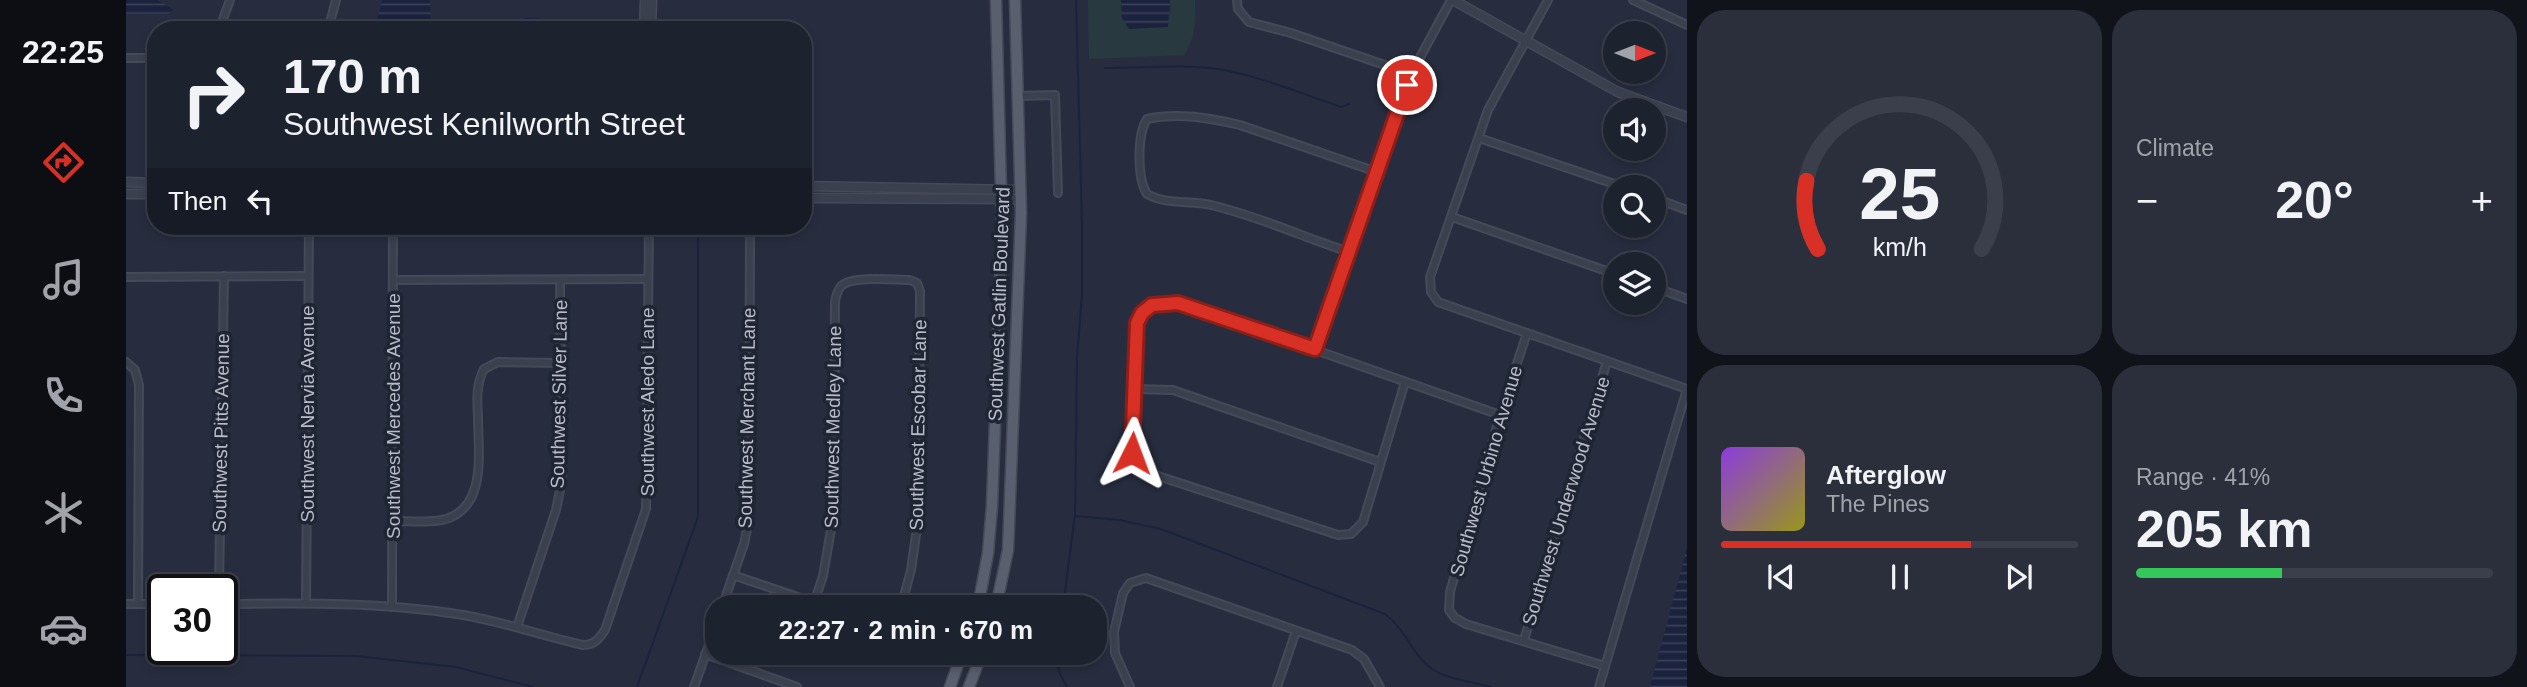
<!DOCTYPE html>
<html lang="en">
<head>
<meta charset="utf-8">
<style>
	:root { --surface:#1d222f; --page:#2a2f3b; --text:#f1f3f6; --muted:#a0a4aa; --line:#3b3f4b; --accent:#d93025 }
	body { margin:0; font-family:Helvetica,sans-serif; background:var(--page); color:var(--text); height:100vh; display:flex; flex-direction:column; font-size:26px; white-space:nowrap }
	* { box-sizing:border-box; margin:0 }
	p { font-size:23px; color:var(--muted) }
	.icon { flex:none; width:38px; height:38px; fill:none; stroke:currentColor; stroke-width:2; stroke-linecap:round; stroke-linejoin:round }
	.map { position:relative; flex:1; overflow:hidden }
	.details { display:flex; flex-direction:column; gap:10px; padding:10px; background:#10131a; width:840px }
	.details>* { flex:none }
	.hud { position:absolute; left:21px; top:21px; width:665px; height:214px; border-radius:28px; box-shadow:0 4px 10px #0003,0 0 0 2px var(--line); background:#1d222f; color:var(--text); overflow:hidden }
	.needle { width:46px; rotate:90deg }
	.fabs { position:absolute; left:1477px; top:21px; display:grid; gap:14px }
	.fabs a { display:grid; place-items:center; width:63px; height:63px; border-radius:50%; background:var(--surface); box-shadow:0 4px 10px #0003,0 0 0 2px var(--line); font-size:35px }
	.speed { position:absolute; left:21px; top:574px; display:flex; gap:14px; font-size:35px; font-weight:700; text-align:center }
	.speed>* { display:grid; place-content:center; width:91px; height:91px; border-radius:50%; background:var(--surface); box-shadow:0 4px 10px #0003,0 0 0 2px var(--line); line-height:1 }
	.speed .limit { border:4px solid #111; border-radius:10px; background:#fff; color:#111 }
	.pin { position:absolute; display:grid; place-items:center; width:60px; height:60px; color:#fff; margin:-30px; border:4px solid #fff; border-radius:50%; box-shadow:0 2px 7px #0007 }
	.me { position:absolute; width:77px; margin:-38px; rotate:3deg; stroke-linejoin:round; filter:drop-shadow(0 0 5px #0008) }
	.turn { display:flex; align-items:center; gap:24px; height:147px; padding:0 21px; font-size:32px }
	.turn .icon { width:91px; height:91px; stroke-width:2.5 }
	.turn b { display:block; font-size:49px; line-height:60px }
	.then { display:flex; align-items:center; height:66px; padding:0 21px; background:#0003; gap:14px; font-size:26px }
	.big { font-size:52px; font-weight:800; line-height:1.1 }
	.details .widget { flex:1; display:flex; flex-direction:column; justify-content:center; gap:10px; min-width:0; padding:0 24px; border-radius:28px; background:var(--page) }
	.details .dial { align-items:center; gap:0 }
	.dial svg { height:182px; overflow:visible; fill:none; stroke:var(--line); stroke-width:7; stroke-linecap:round; text-anchor:middle }
	.dial text { fill:var(--text); stroke:none }
	.song { display:flex; align-items:center; gap:21px }
	.cover { width:84px; height:84px; border-radius:10px; background:linear-gradient(135deg,hsl(270 70% 55%),hsl(60 70% 35%)) }
	.played { height:7px; border-radius:4px; background:linear-gradient(90deg,var(--accent) 70%,var(--line) 70%) }
	.keys { display:flex; justify-content:space-around; direction:ltr }
	.heat { display:flex; justify-content:space-between; align-items:center; font-size:38px; direction:ltr }
	.charge { height:10px; border-radius:5px; background:linear-gradient(90deg,#34c759 41%,var(--line) 0) }
	.details .tiles { flex:1; display:grid; gap:10px; grid-template-columns:repeat(2,1fr) }
	.trip { position:absolute; left:579px; top:595px; width:402px; height:70px; border-radius:28px; background:var(--surface); box-shadow:0 4px 10px #0003,0 0 0 2px var(--line); font-weight:800; line-height:70px; text-align:center }
	main { display:flex; flex:1; min-height:0 }
	.menu { display:flex; flex-direction:column; width:126px; justify-content:space-around; align-items:center; background:#0c0e13; color:var(--muted) }
	.menu .icon { width:49px; height:49px }
	.menu .current { color:var(--accent) }
	.menu b { font-size:32px; color:var(--text) }
	.map>svg:first-child { display:block }
	.grass { fill:#293940 }
	.water { fill:url(#water-rules) }
	.lines { fill:none; stroke-linecap:round; stroke-linejoin:round }
	.stream { stroke:#1b223d; stroke-width:2 }
	.minor-casing { stroke:#454958; stroke-width:10 }
	.tertiary-casing { stroke:#454958; stroke-width:11 }
	.primary-casing { stroke:#454958; stroke-width:13 }
	.minor { stroke:#3b404f; stroke-width:6 }
	.tertiary { stroke:#3b404f; stroke-width:8 }
	.primary { stroke:#5a5f6f; stroke-width:10 }
	.route-casing { stroke:#8d1f18; stroke-width:18 }
	.route { stroke:#d93025; stroke-width:12 }
	.labels { text-anchor:middle; dominant-baseline:central; stroke-width:7; stroke-linejoin:round; paint-order:stroke }
	.street-label { font-size:19px; fill:#b8bbc9; stroke:#202534 }
</style>
</head>
<body>
<main>
<nav class="menu">
<b>22:25</b>
<svg class="icon current" aria-label="directions" viewBox="0 0 24 24"><path d="M12 3l9 9-9 9-9-9zM9 14v-3h6M13 9l2 2-2 2"/></svg>
<svg class="icon" aria-label="music" viewBox="0 0 24 24"><path d="M9 18V5l10-2v13"/><circle cx="6" cy="18" r="3"/><circle cx="16" cy="16" r="3"/></svg>
<svg class="icon" aria-label="phone" viewBox="0 0 24 24"><path d="M5 4h4l2 5-3 2q2 4 5 5l2-3 5 2v4C11 20 4 13 5 4z"/></svg>
<svg class="icon" aria-label="climate" viewBox="0 0 24 24"><path d="M12 3v18M4 7l16 10M4 17L20 7"/></svg>
<svg class="icon" aria-label="car" viewBox="0 0 24 24"><path d="M5 17H2v-5l4-1 3-4h7l3 4 3 1v5h-3M9 17h6M6 11h13"/><circle cx="7" cy="17" r="2"/><circle cx="17" cy="17" r="2"/></svg>
</nav>
<div class="map">
<svg width="1561" height="687" viewBox="0 0 1561 687">
	<defs>
		<pattern id="water-rules" width="6" height="5" patternUnits="userSpaceOnUse" patternTransform="scale(1.75)"><rect width="6" height="5" fill="#1b223d"/><path d="M0 2.5h6" fill="none" stroke="#3a4058"/></pattern>
	</defs>
	<rect width="100%" height="100%" fill="#272d3f"/>
	<path class="grass" d="M962 0H995L996 18 1045 11 1044 0H1069C1069 20 1070 38 1058 55L963 59Z"/>
	<g class="water">
		<path d="M0 0H32L48 10 40 15 0 14Z"/>
		<path d="M256 0H304L305 30H249Z"/>
		<path d="M995 0H1044L1042 27 1003 29 996 18Z"/>
		<path d="M398 18C413 18 424 18 435 30H394Z"/>
		<path d="M1561 548V687H1524Z"/>
	</g>
	<g class="lines">
		<g class="stream">
			<path d="M979 68C1016 68 1055 64 1092 69 1134 76 1174 93 1215 107L1223 104"/>
			<path d="M950 516 993 520 1035 529 1259 614C1280 629 1286 655 1306 669 1321 679 1347 682 1365 687"/>
			<path d="M937 607 949 515 951 358 956 295V223L950 0"/>
			<path d="M930 653 933 672 941 687"/>
			<path d="M0 655 230 656 330 667 407 687"/>
			<path d="M511 687 572 517V238"/>
		</g>
		<defs>
			<g id="minor">
				<path d="M1111 0 1112 9 1123 22 1165 33 1285 74"/>
				<path d="M1422 0 1362 110 1304 277 1305 292 1312 302 1561 389"/>
				<path d="M1507 0 1561 25"/>
				<path d="M93 30 104 0"/>
				<path d="M202 30 210 0"/>
				<path d="M0 58H30"/>
				<path d="M892 96 929 95 932 193"/>
				<path d="M1353 138 1497 187"/>
				<path d="M1528 198 1561 210"/>
				<path d="M1326 217 1489 274"/>
				<path d="M1223 252C1177 237 1132 216 1085 205 1064 200 1040 205 1021 194 1011 178 1011 135 1021 119 1052 112 1084 118 1114 125L1251 172"/>
				<path d="M0 277 181 276"/>
				<path d="M267 280 522 279"/>
				<path d="M1528 287 1561 299"/>
				<path d="M1401 333 1374 415 1324 592 1323 610 1329 618 1340 624 1479 666"/>
				<path d="M1189 349 1285 74 1325 0"/>
				<path d="M0 362 9 370 13 385 12 604"/>
				<path d="M1279 382 1237 522 1225 534 1212 535 1026 474 1009 465 1006 453 1011 323C1025 295 1047 302 1073 309L1374 415"/>
				<path d="M1008 389 1047 390 1254 462"/>
				<path d="M267 521C283 521 300 523 316 520 362 510 352 452 352 417 351 400 350 384 358 369L372 362 435 363"/>
				<path d="M607 575 701 607"/>
				<path d="M93 590 98 276"/>
				<path d="M180 603 183 226"/>
				<path d="M688 603 697 576 708 512 709 302C710 296 711 291 715 286 726 275 769 280 784 280L791 283 794 291 792 521 785 570 775 607"/>
				<path d="M0 604H37"/>
				<path d="M96 604C177 603 258 602 337 615 378 622 417 636 457 645 468 645 473 639 479 630L520 509 523 226"/>
				<path d="M266 607 267 226"/>
				<path d="M596 607 618 544 623 519 624 226"/>
				<path d="M391 627 430 510 436 480 434 280"/>
				<path d="M1398 640 1481 361"/>
				<path d="M831 653 853 661"/>
				<path d="M579 654 671 687"/>
				<path d="M568 687 592 619"/>
				<path d="M1004 687 989 653 988 632 997 593 1004 583 1020 578 1226 650 1238 659 1254 687"/>
				<path d="M1151 687 1170 631"/>
				<path d="M1473 687 1561 389"/>
			</g>
			<g id="tertiary">
				<path d="M1327 0 1492 92 1561 117"/>
				<path d="M518 30 519 0"/>
				<path d="M525 30 526 0"/>
				<path d="M0 182 30 183"/>
				<path d="M677 186 895 190"/>
				<path d="M0 194H30"/>
				<path d="M677 198 895 199"/>
			</g>
			<g id="primary">
				<path d="M852 607 862 553 866 506 876 229 870 0"/>
				<path d="M870 607 882 550 895 213 889 0"/>
				<path d="M824 687 836 653"/>
				<path d="M843 687 856 653"/>
			</g>
		</defs>
		<use href="#minor" class="minor-casing"/>
		<use href="#tertiary" class="tertiary-casing"/>
		<use href="#primary" class="primary-casing"/>
		<use href="#minor" class="minor"/>
		<use href="#tertiary" class="tertiary"/>
		<use href="#primary" class="primary"/>
	</g>
	<g class="lines">
		<defs>
			<path id="route" d="M1006 453 1011 323 1016 313 1026 305 1052 303 1189 349 1281 85"/>
		</defs>
		<use href="#route" class="route-casing"/>
		<use href="#route" class="route"/>
	</g>
	<g class="labels">
		<g class="street-label">
			<text transform="translate(873 304) rotate(-88)">Southwest Gatlin Boulevard</text>
			<text transform="translate(433 394) rotate(-89)">Southwest Silver Lane</text>
			<text transform="translate(521 402) rotate(-90)">Southwest Aledo Lane</text>
			<text transform="translate(181 414) rotate(-90)">Southwest Nervia Avenue</text>
			<text transform="translate(267 416) rotate(-90)">Southwest Mercedes Avenue</text>
			<text transform="translate(621 418) rotate(-89)">Southwest Merchant Lane</text>
			<text transform="translate(792 425) rotate(-89)">Southwest Escobar Lane</text>
			<text transform="translate(707 427) rotate(-89)">Southwest Medley Lane</text>
			<text transform="translate(95 433) rotate(-89)">Southwest Pitts Avenue</text>
			<text transform="translate(1360 471) rotate(-74)">Southwest Urbino Avenue</text>
			<text transform="translate(1440 501) rotate(-73)">Southwest Underwood Avenue</text>
		</g>
	</g>
</svg>
<div class="fabs">
<a><svg class="needle" viewBox="-14 -14 28 28"><path d="M0-13l5 13h-10z" fill="#e53935"/><path d="M0 13l5-13h-10z" fill="#a0a4aa"/></svg></a>
<a><svg class="icon" aria-label="sound" viewBox="0 0 24 24"><path d="M4 9h4l5-4v14l-5-4H4zM17 9q2 3 0 6"/></svg></a>
<a><svg class="icon" aria-label="search" viewBox="0 0 24 24"><circle cx="10" cy="10" r="6"/><path d="M15 15l6 6"/></svg></a>
<a><svg class="icon" aria-label="layers" viewBox="0 0 24 24"><path d="M12 4l9 5-9 5-9-5zM3 14l9 5 9-5"/></svg></a>
</div>
<div class="speed"><div class="limit">30</div></div>
<div class="pin" style="left:1281px;top:85px;background:#d93025"><svg class="icon" aria-label="arrive" viewBox="0 0 24 24"><path d="M6 21V4h12l-3 4 3 4H6"/></svg></div>
<svg class="me" style="left:1006px;top:453px" viewBox="-20 -20 40 40"><path d="M0-17L14 15 0 8-14 15z" fill="#d93025" stroke="#fff" stroke-width="4"/></svg>
<div class="trip">22:27 · 2 min · 670 m</div>
<div class="hud">
<div class="turn"><svg class="icon" aria-label="right" viewBox="0 0 24 24"><path d="M7 20v-9h11M14 6l5 5-5 5"/></svg><div><b>170 m</b>Southwest Kenilworth Street</div></div>
<div class="then">Then<svg class="icon" aria-label="left" viewBox="0 0 24 24"><path d="M17 20v-9H6M10 6l-5 5 5 5"/></svg></div>
</div>
</div>
<section class="details">
<div class="tiles">
<div class="widget dial"><svg viewBox="0 0 100 80">
<path d="M14 69A42 42 0 1 1 86 69"/>
<path d="M14 69A42 42 0 0 1 9 39" stroke="#d93025"/>
<text x="50" y="56" font-size="32" font-weight="700">25</text>
<text x="50" y="72" font-size="11">km/h</text>
</svg></div>
<div class="widget"><p>Climate</p>
<div class="heat"><a>−</a><b class="big">20°</b><a>+</a></div>
</div>
<div class="widget">
<div class="song"><i class="cover"></i><div><b>Afterglow</b><p>The Pines</p></div></div>
<div class="played"></div>
<div class="keys"><svg class="icon" aria-label="previous" viewBox="0 0 24 24"><path d="M18 5L8 12l10 7zM5 5v14"/></svg><svg class="icon" aria-label="pause" viewBox="0 0 24 24"><path d="M8 5v14M16 5v14"/></svg><svg class="icon" aria-label="next" viewBox="0 0 24 24"><path d="M6 5l10 7-10 7zM19 5v14"/></svg></div>
</div>
<div class="widget"><p>Range · 41%</p><b class="big">205 km</b><div class="charge"></div></div>
</div>
</section>
</main>
</body>
</html>
